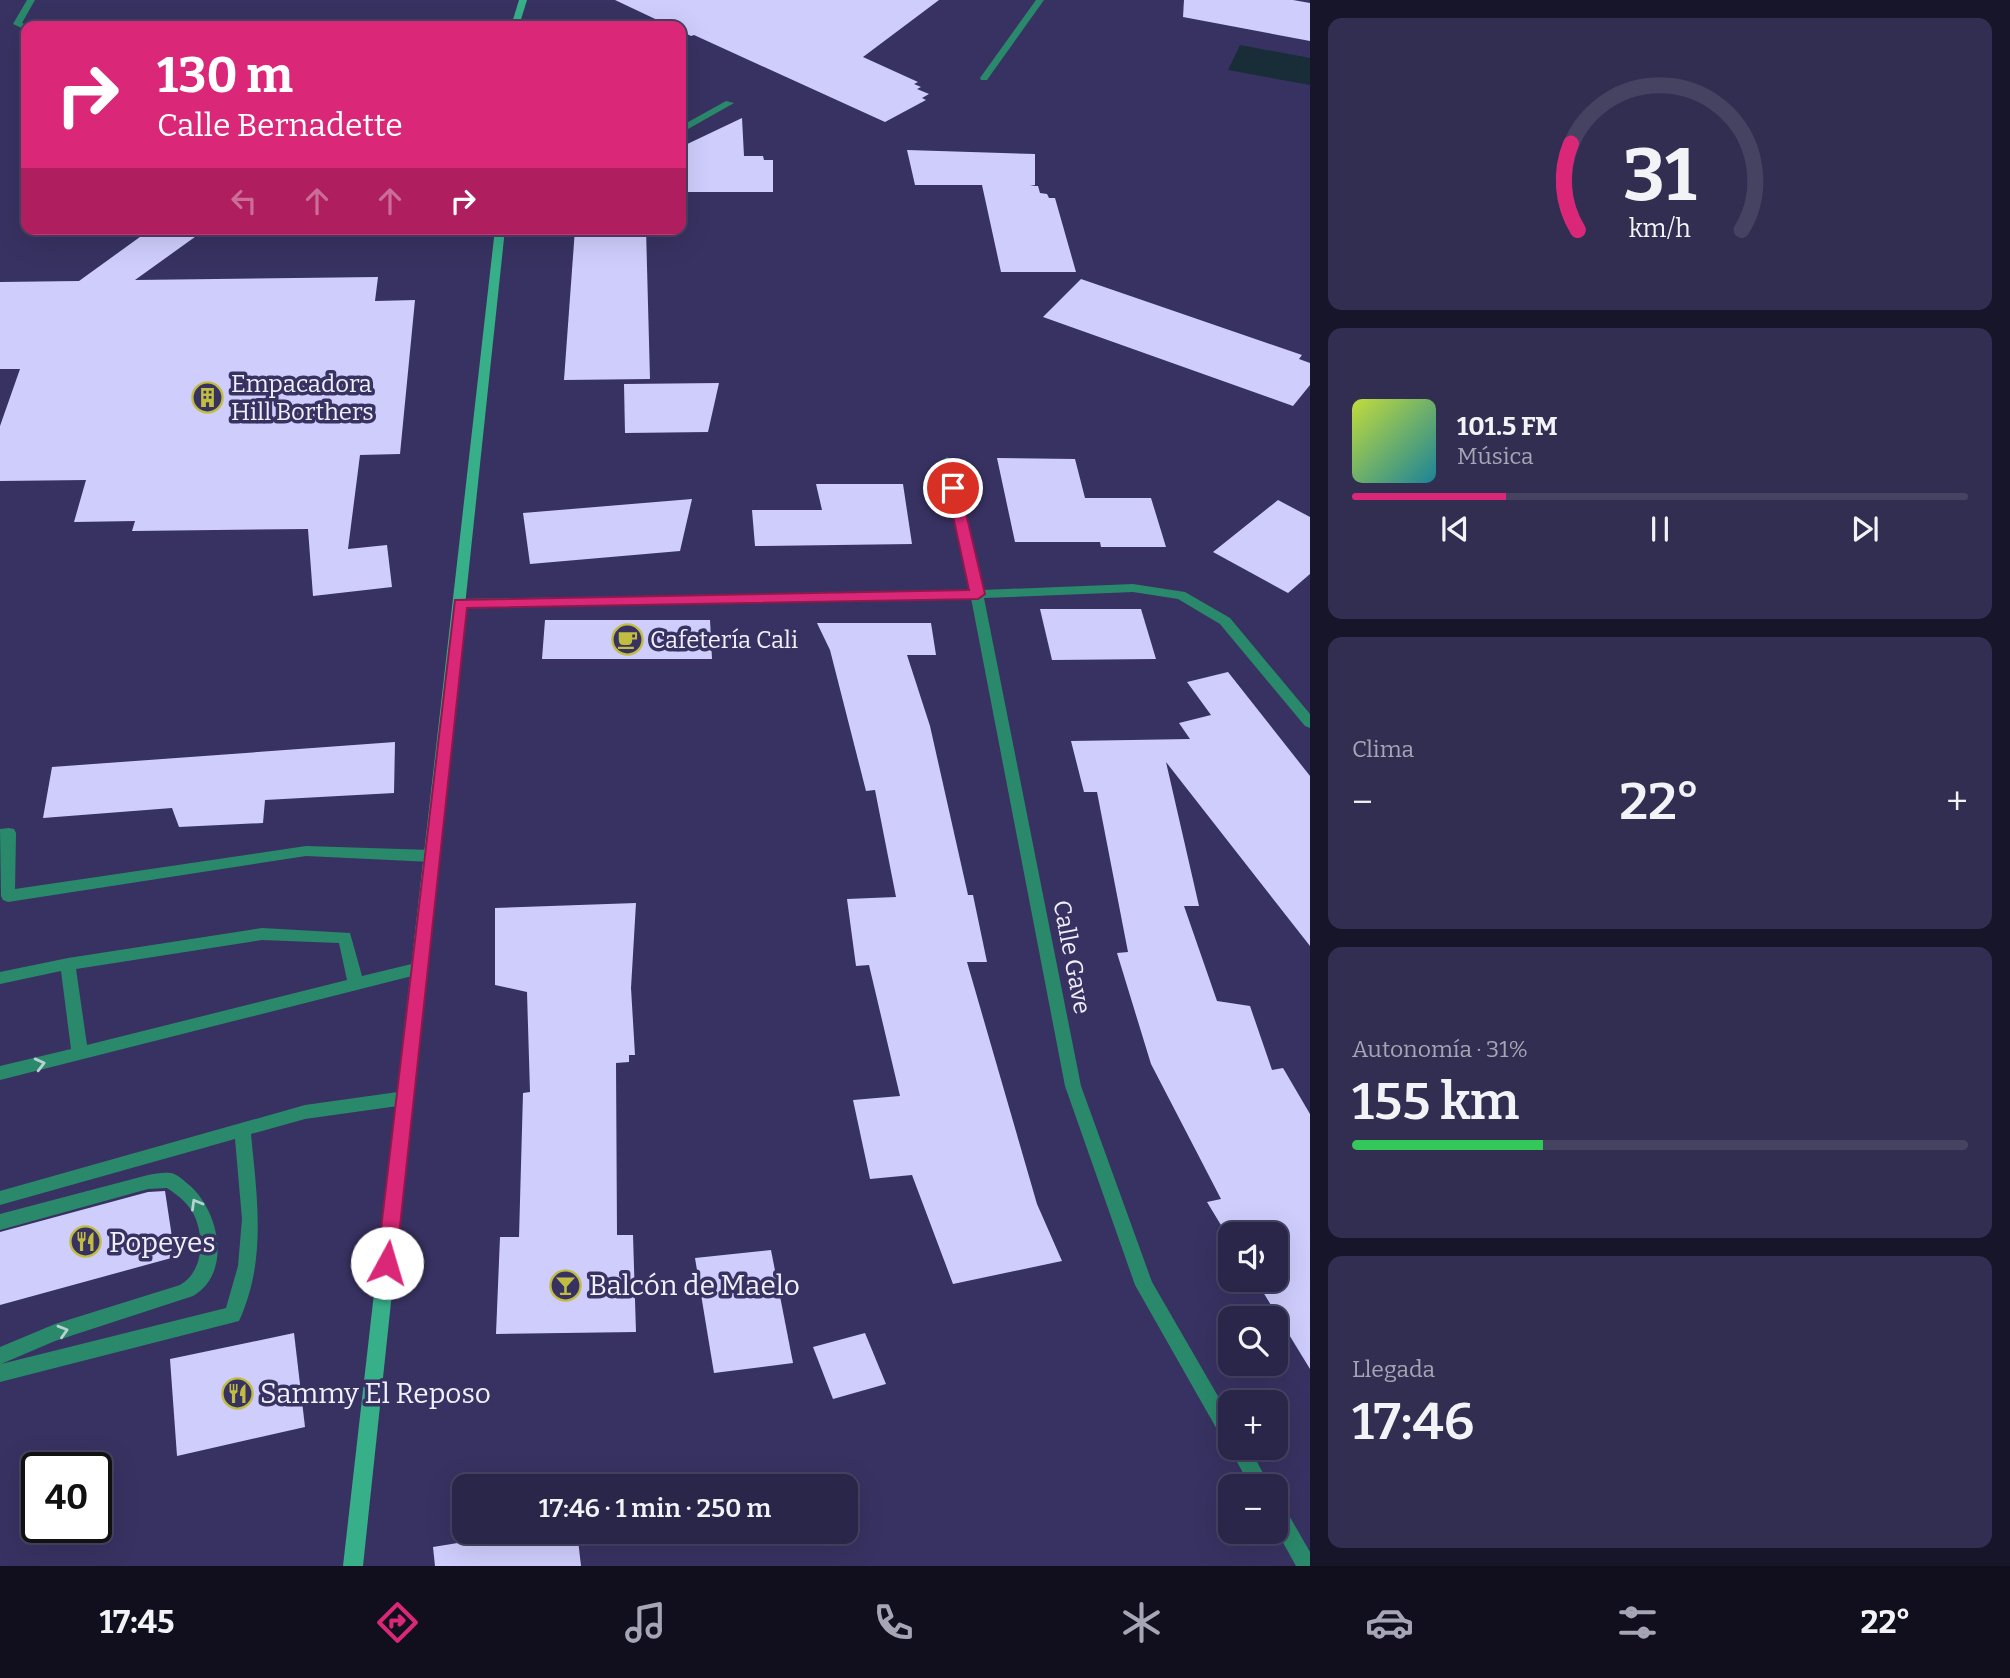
<!DOCTYPE html>
<html lang="es">
<head>
<meta charset="utf-8">
<style>
	:root { --surface:#2a264a; --page:#322e51; --text:#f1f3f6; --muted:#a5a5b5; --line:#464362; --accent:#db2777 }
	body { margin:0; font-family:Bitter,serif; background:var(--page); color:var(--text); height:100vh; display:flex; flex-direction:column; font-size:26px; white-space:nowrap }
	* { box-sizing:border-box; margin:0 }
	p { font-size:23px; color:var(--muted) }
	.icon { flex:none; width:38px; height:38px; fill:none; stroke:currentColor; stroke-width:2; stroke-linecap:round; stroke-linejoin:round }
	.map { position:relative; flex:1; overflow:hidden }
	.side { display:flex; flex-direction:column; gap:18px; padding:18px; background:#171529; width:700px }
	.side>* { flex:none }
	.guide { position:absolute; left:21px; top:21px; width:665px; height:214px; border-radius:14px; box-shadow:0 7px 28px #0002,0 0 0 2px var(--line); background:#db2777; color:#fff; overflow:hidden }
	.tools { position:absolute; left:1218px; top:1222px; display:grid; gap:14px }
	.tools a { display:grid; place-items:center; width:70px; height:70px; border-radius:14px; background:var(--surface); box-shadow:0 7px 28px #0002,0 0 0 2px var(--line); font-size:35px }
	.speed { position:absolute; left:21px; top:1452px; display:flex; gap:14px; font-size:35px; font-weight:700; text-align:center }
	.speed>* { display:grid; place-content:center; width:91px; height:91px; border-radius:50%; background:var(--surface); box-shadow:0 7px 28px #0002,0 0 0 2px var(--line); line-height:1 }
	.speed .limit { border:4px solid #111; border-radius:10px; background:#fff; color:#111 }
	.pin { position:absolute; display:grid; place-items:center; width:60px; height:60px; color:#fff; margin:-30px; border:4px solid #fff; border-radius:50%; box-shadow:0 2px 7px #0007 }
	.me { position:absolute; width:77px; margin:-38px; rotate:6deg; stroke-linejoin:round; filter:drop-shadow(0 0 5px #0008) }
	.turn { display:flex; align-items:center; gap:24px; height:147px; padding:0 21px; font-size:32px }
	.turn .icon { width:91px; height:91px; stroke-width:2.5 }
	.turn b { display:block; font-size:49px; line-height:60px }
	.lanes { display:flex; align-items:center; height:66px; padding:0 21px; background:#0003; justify-content:center; gap:35px; direction:ltr }
	.lanes .off { opacity:.35 }
	.big { font-size:52px; font-weight:600; line-height:1.1 }
	.side .tile { flex:1; display:flex; flex-direction:column; justify-content:center; gap:10px; min-width:0; padding:0 24px; border-radius:14px; background:var(--page) }
	.side .dial { align-items:center; gap:0 }
	.dial svg { height:182px; overflow:visible; fill:none; stroke:var(--line); stroke-width:7; stroke-linecap:round; text-anchor:middle }
	.dial text { fill:var(--text); stroke:none }
	.song { display:flex; align-items:center; gap:21px }
	.cover { width:84px; height:84px; border-radius:10px; background:linear-gradient(135deg,hsl(70 70% 55%),hsl(190 70% 35%)) }
	.played { height:7px; border-radius:4px; background:linear-gradient(90deg,var(--accent) 25%,var(--line) 25%) }
	.keys { display:flex; justify-content:space-around; direction:ltr }
	.heat { display:flex; justify-content:space-between; align-items:center; font-size:38px; direction:ltr }
	.charge { height:10px; border-radius:5px; background:linear-gradient(90deg,#34c759 31%,var(--line) 0) }
	.trip { position:absolute; left:452px; top:1474px; width:406px; height:70px; border-radius:14px; background:var(--surface); box-shadow:0 7px 28px #0002,0 0 0 2px var(--line); font-weight:600; line-height:70px; text-align:center }
	.tab-bar { display:flex; height:112px; justify-content:space-around; align-items:center; background:#110f1e; color:var(--muted) }
	.tab-bar .icon { width:49px; height:49px }
	.tab-bar .selected { color:var(--accent) }
	.tab-bar b { font-size:32px; color:var(--text) }
	main { display:flex; flex:1; min-height:0 }
	.map>svg:first-child { display:block }
	.water { fill:#182d37 }
	.building { fill:#cfcdfc }
	.lines { fill:none; stroke-linecap:round; stroke-linejoin:round }
	.lane { fill:#2a896b; fill-rule:evenodd }
	.street { fill:#2a896b; fill-rule:evenodd }
	.secondary { fill:#37af89; fill-rule:evenodd }
	.oneway { stroke:#b5d1d0 }
	.route { fill:#db2777; stroke:#8e194d; stroke-width:2 }
	.labels { text-anchor:middle; dominant-baseline:central; stroke-width:7; stroke-linejoin:round; paint-order:stroke }
	.poi-label { font-size:24px; fill:#f0f0fc; stroke:#383262; text-anchor:start }
	.street-label { font-size:24px; fill:#f0f0fc; stroke:#383262 }
	.near-poi-label { font-size:28px; fill:#f0f0fc; stroke:#383262; text-anchor:start }
</style>
</head>
<body>
<main>
<div class="map">
<svg width="1310" height="1566" viewBox="0 0 1310 1566">
	<rect width="100%" height="100%" fill="#383262"/>
	<path class="water" d="M1240 45 1310 58V85L1228 70Z"/>
	<g class="building">
		<path d="M615 0H939L863 57 918 82 914 84 921 87 917 89 929 94 922 98 926 100 885 122 694 35 691 36 681 31V26H670Z"/>
		<path d="M1184 0H1293L1310 3V41L1183 17Z"/>
		<path d="M742 118 744 156H763L764 160H773V192H681V147Z"/>
		<path d="M907 150 1035 154V185L1030 186H1038L1040 193 1047 194 1049 198H1055L1076 272H1001L982 185H915Z"/>
		<path d="M151 229H206L135 280 378 277 375 301 415 300 400 454 360 455 348 549 387 545 392 587 313 596 308 529 132 531 135 521 74 522 86 480 0 481V426L20 369H0V282L79 281Z"/>
		<path d="M575 229H646L650 379 564 380Z"/>
		<path d="M1081 279 1302 355 1299 359 1310 363V385L1293 406 1043 317Z"/>
		<path d="M719 383 708 432 625 433 624 384Z"/>
		<path d="M997 458 1075 459 1085 498H1151L1166 547H1101L1100 542H1015Z"/>
		<path d="M816 484H903L912 544 755 546 752 510H822Z"/>
		<path d="M692 499 680 551 530 564 523 513Z"/>
		<path d="M1278 500 1310 517V574L1288 593 1213 552Z"/>
		<path d="M1040 609H1141L1156 659 1052 660Z"/>
		<path d="M545 620H710L712 659H542Z"/>
		<path d="M817 623H931L936 655H907L930 726 968 895H973L987 962H967L1037 1204 1062 1261 953 1284 912 1175 870 1179 853 1100 900 1096 869 965 856 966 847 899 896 897 875 790 866 791 830 650Z"/>
		<path d="M1228 672 1310 776V946L1166 762 1199 906H1184L1217 1001 1250 1006 1272 1070 1283 1068 1310 1114V1369L1255 1279H1276V1234H1230V1240L1207 1202 1221 1199 1151 1064 1117 953 1128 952 1097 792H1084L1071 741 1190 739 1179 723 1211 715 1187 682Z"/>
		<path d="M395 742 394 793 265 800 263 823 179 827 172 808 43 818 52 767Z"/>
		<path d="M636 903 631 988 635 1055H629V1062L616 1063 617 1235H633L636 1332 496 1334 500 1237H519L523 1093 530 1092 527 992 495 985V908Z"/>
		<path d="M165 1191 175 1257 0 1305V1232L148 1192Z"/>
		<path d="M771 1250 793 1363 714 1373 695 1258Z"/>
		<path d="M294 1333 305 1427 177 1456 170 1359Z"/>
		<path d="M865 1333 886 1384 833 1399 813 1347Z"/>
		<path d="M531 1531H577L581 1566H435L433 1547Z"/>
	</g>
	<g class="lines">
		<g class="lane">
			<path d="M726 101 734 103 681 133V126Z"/>
			<path d="M9 828 14 829 16 833 15 889 306 846 432 850 437 852 439 856 437 860 432 862 306 856 8 902 3 900 1 896 0 829Z"/>
			<path d="M262 928 350 933 362 976 420 962 425 964 428 968 425 972 420 974 0 1080V1066L71 1049 61 971 0 984V972L68 958ZM262 940 339 943 347 980 87 1045 76 969Z"/>
			<path d="M405 1091 411 1093 413 1098 411 1103 405 1105 305 1119 251 1134C257 1198 267 1260 239 1321L0 1382V1347L55 1324 180 1285C203 1272 205 1238 194 1215 189 1204 178 1195 167 1188L148 1189 0 1230V1214L148 1175C155 1174 163 1172 170 1173 176 1173 183 1180 188 1184 219 1209 233 1273 193 1296L55 1341 1 1364 226 1308 238 1266 242 1219 235 1139 0 1205V1191L305 1105Z"/>
		</g>
		<g class="street">
			<path d="M27 0H35L22 23 30 26H26V30L13 24Z"/>
			<path d="M1036 0H1044L987 80H981L980 78Z"/>
			<path d="M947 457 953 461 982 590 1133 584 1185 592 1230 618 1310 714V728L1305 726 1220 624 1178 599 1133 592 984 598 1081 1086 1152 1282 1230 1417V1443L1223 1440 1135 1285 1065 1086 971 598 460 607 454 603 460 599 970 590 941 461Z"/>
			<path d="M1230 1443V1447H1249L1270 1486H1250L1229 1447Z"/>
			<path d="M1276 1502 1283 1505 1310 1552V1566H1296L1276 1530Z"/>
		</g>
		<g class="secondary">
			<path d="M519 0H527L519 26H511Z"/>
			<path d="M495 229H505L363 1566H343Z"/>
		</g>
	</g>
	<defs><path id="oneway-chevron" d="M-2-3.5L2.5 0L-2 3.5" fill="none" stroke-width="1.6" stroke-linecap="round" stroke-linejoin="round" transform="scale(1.75)"/></defs>
	<g class="oneway">
		<use href="#oneway-chevron" transform="translate(40 1064) rotate(-14)"/>
		<use href="#oneway-chevron" transform="translate(196 1204) rotate(-120)"/>
		<use href="#oneway-chevron" transform="translate(63 1331) rotate(-17)"/>
	</g>
	<path class="route" d="M953 484 960 488 985 594 978 599 467 608 396 1263 394 1270 387 1272 380 1270 377 1263 455 600 969 590 947 488Z"/>
	<defs>
		<symbol id="building-ring" viewBox="-11 -11 22 22"><circle r="9.5" fill="#383262" stroke="#c1bd40" stroke-width="1.5"/><path d="M-4-6H4V6H1V3H-1V6H-4ZM-2.5-4.3h1.7v1.8h-1.7ZM.8-4.3h1.7v1.8H.8ZM-2.5-1h1.7V.8h-1.7ZM.8-1h1.7V.8H.8Z" fill="#c1bd40"/></symbol>
		<symbol id="cafe-ring" viewBox="-11 -11 22 22"><circle r="9.5" fill="#383262" stroke="#c1bd40" stroke-width="1.5"/><path d="M-5.5-4.5H6V0H3Q3 3.5 0 3.5H-2.5Q-5.5 3.5-5.5 0ZM3-3.2v2h1.7v-2ZM-6 4.5H4V6H-6Z" fill="#c1bd40"/></symbol>
		<symbol id="restaurant-ring" viewBox="-11 -11 22 22"><circle r="9.5" fill="#383262" stroke="#c1bd40" stroke-width="1.5"/><path d="M-5-6h1v4h1v-4h1v4h1v-4h1v5L-1.5 .5V6h-2V.5L-5-1ZM5-6V6H3V1.5H1.5Q1.5-4 5-6Z" fill="#c1bd40"/></symbol>
		<symbol id="bar-ring" viewBox="-11 -11 22 22"><circle r="9.5" fill="#383262" stroke="#c1bd40" stroke-width="1.5"/><path d="M-6-5H6L.8 .8V4.5H3.5V6h-7V4.5H-.8V.8Z" fill="#c1bd40"/></symbol>
	</defs>
	<g fill-rule="evenodd">
		<use href="#building-ring" x="190" y="380" width="35" height="35"/>
		<use href="#cafe-ring" x="610" y="622" width="35" height="35"/>
		<use href="#restaurant-ring" x="68" y="1224" width="35" height="35"/>
		<use href="#bar-ring" x="548" y="1268" width="35" height="35"/>
		<use href="#restaurant-ring" x="220" y="1376" width="35" height="35"/>
	</g>
	<g class="labels">
		<g class="poi-label">
			<text x="231" y="384">Empacadora<tspan x="231" dy="28">Hill Borthers</tspan></text>
			<text x="650" y="640">Cafetería Cali</text>
		</g>
		<g class="street-label">
			<text transform="translate(1072 957) rotate(79)">Calle Gave</text>
		</g>
		<g class="near-poi-label">
			<text x="109" y="1242">Popeyes</text>
			<text x="589" y="1285">Balcón de Maelo</text>
			<text x="260" y="1393">Sammy El Reposo</text>
		</g>
	</g>
</svg>
<div class="tools">
<a><svg class="icon" aria-label="sound" viewBox="0 0 24 24"><path d="M4 9h4l5-4v14l-5-4H4zM17 9q2 3 0 6"/></svg></a>
<a><svg class="icon" aria-label="search" viewBox="0 0 24 24"><circle cx="10" cy="10" r="6"/><path d="M15 15l6 6"/></svg></a>
<a>+</a>
<a>−</a>
</div>
<div class="speed"><div class="limit">40</div></div>
<div class="pin" style="left:953px;top:488px;background:#d93025"><svg class="icon" aria-label="arrive" viewBox="0 0 24 24"><path d="M6 21V4h12l-3 4 3 4H6"/></svg></div>
<svg class="me" style="left:387px;top:1263px" viewBox="-20 -20 40 40"><circle r="19" fill="#fff"/><path d="M0-13L10 11 0 6-10 11z" fill="#db2777"/></svg>
<div class="trip">17:46 · 1 min · 250 m</div>
<div class="guide">
<div class="turn"><svg class="icon" aria-label="right" viewBox="0 0 24 24"><path d="M7 20v-9h11M14 6l5 5-5 5"/></svg><div><b>130 m</b>Calle Bernadette</div></div>
<div class="lanes"><svg class="icon off" aria-label="left" viewBox="0 0 24 24"><path d="M17 20v-9H6M10 6l-5 5 5 5"/></svg><svg class="icon off" aria-label="ahead" viewBox="0 0 24 24"><path d="M12 20V5M6 11l6-6 6 6"/></svg><svg class="icon off" aria-label="ahead" viewBox="0 0 24 24"><path d="M12 20V5M6 11l6-6 6 6"/></svg><svg class="icon" aria-label="right" viewBox="0 0 24 24"><path d="M7 20v-9h11M14 6l5 5-5 5"/></svg></div>
</div>
</div>
<section class="side">
<div class="tile dial"><svg viewBox="0 0 100 80">
<path d="M14 69A42 42 0 1 1 86 69"/>
<path d="M14 69A42 42 0 0 1 11 31" stroke="#db2777"/>
<text x="50" y="56" font-size="32" font-weight="700">31</text>
<text x="50" y="72" font-size="11">km/h</text>
</svg></div>
<div class="tile">
<div class="song"><i class="cover"></i><div><b>101.5 FM</b><p>Música</p></div></div>
<div class="played"></div>
<div class="keys"><svg class="icon" aria-label="previous" viewBox="0 0 24 24"><path d="M18 5L8 12l10 7zM5 5v14"/></svg><svg class="icon" aria-label="pause" viewBox="0 0 24 24"><path d="M8 5v14M16 5v14"/></svg><svg class="icon" aria-label="next" viewBox="0 0 24 24"><path d="M6 5l10 7-10 7zM19 5v14"/></svg></div>
</div>
<div class="tile"><p>Clima</p>
<div class="heat"><a>−</a><b class="big">22°</b><a>+</a></div>
</div>
<div class="tile"><p>Autonomía · 31%</p><b class="big">155 km</b><div class="charge"></div></div>
<div class="tile"><p>Llegada</p><b class="big">17:46</b></div>
</section>
</main>
<nav class="tab-bar">
<b>17:45</b>
<svg class="icon selected" aria-label="directions" viewBox="0 0 24 24"><path d="M12 3l9 9-9 9-9-9zM9 14v-3h6M13 9l2 2-2 2"/></svg>
<svg class="icon" aria-label="music" viewBox="0 0 24 24"><path d="M9 18V5l10-2v13"/><circle cx="6" cy="18" r="3"/><circle cx="16" cy="16" r="3"/></svg>
<svg class="icon" aria-label="phone" viewBox="0 0 24 24"><path d="M5 4h4l2 5-3 2q2 4 5 5l2-3 5 2v4C11 20 4 13 5 4z"/></svg>
<svg class="icon" aria-label="climate" viewBox="0 0 24 24"><path d="M12 3v18M4 7l16 10M4 17L20 7"/></svg>
<svg class="icon" aria-label="car" viewBox="0 0 24 24"><path d="M5 17H2v-5l4-1 3-4h7l3 4 3 1v5h-3M9 17h6M6 11h13"/><circle cx="7" cy="17" r="2"/><circle cx="17" cy="17" r="2"/></svg>
<svg class="icon" aria-label="filters" viewBox="0 0 24 24"><path d="M4 7h16M4 17h16"/><circle cx="9" cy="7" r="2"/><circle cx="15" cy="17" r="2"/></svg>
<b>22°</b>
</nav>
</body>
</html>
